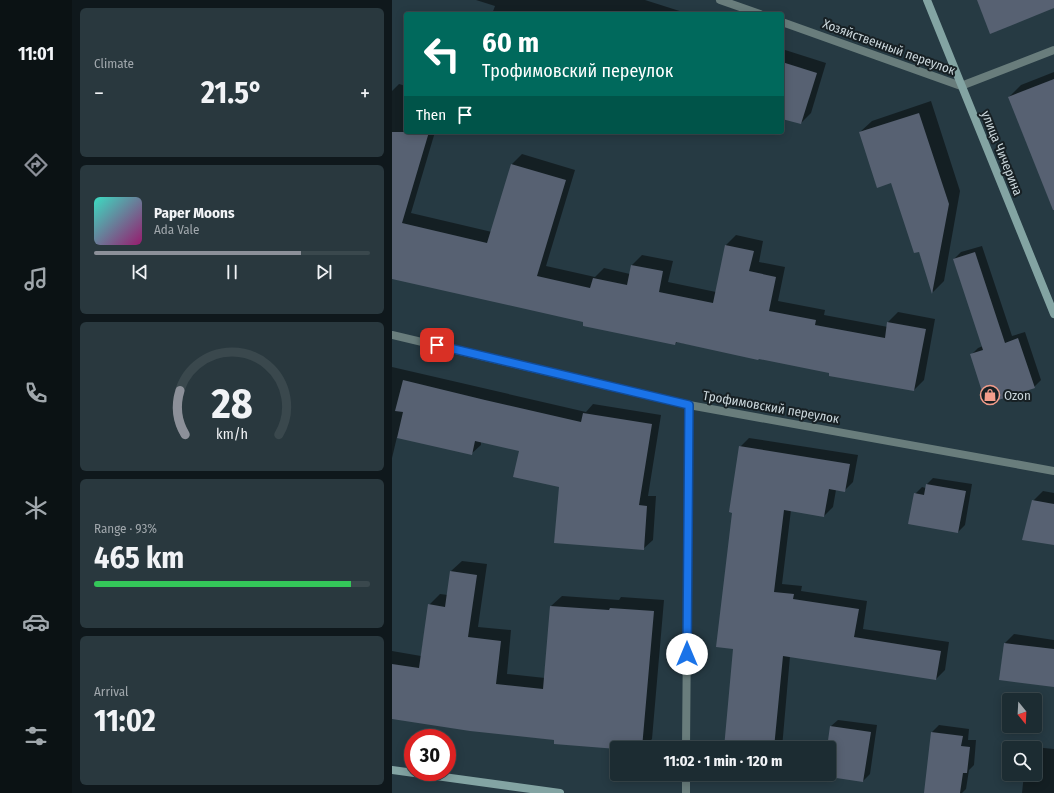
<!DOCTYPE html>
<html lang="en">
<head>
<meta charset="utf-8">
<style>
	:root { --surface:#1c2c32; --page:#29383e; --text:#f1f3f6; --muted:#a0a7ac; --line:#3a484d; --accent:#8c9099 }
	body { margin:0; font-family:"Fira Sans Condensed",sans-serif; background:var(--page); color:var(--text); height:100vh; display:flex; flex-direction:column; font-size:15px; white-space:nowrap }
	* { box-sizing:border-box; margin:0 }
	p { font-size:13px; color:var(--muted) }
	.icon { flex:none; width:22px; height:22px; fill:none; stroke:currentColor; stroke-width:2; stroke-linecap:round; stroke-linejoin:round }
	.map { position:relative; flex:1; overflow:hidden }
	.drawer { display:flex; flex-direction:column; gap:8px; padding:8px; background:#0f181c; width:320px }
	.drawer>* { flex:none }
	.banner { position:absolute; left:12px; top:12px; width:380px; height:122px; border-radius:4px; box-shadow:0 2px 10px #0003,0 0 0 1px var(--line); background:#00695c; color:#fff; overflow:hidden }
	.needle { width:26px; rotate:162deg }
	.controls { position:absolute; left:610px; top:693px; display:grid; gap:8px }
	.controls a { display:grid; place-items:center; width:40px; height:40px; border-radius:4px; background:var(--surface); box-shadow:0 2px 10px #0003,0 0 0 1px var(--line); font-size:20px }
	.speed { position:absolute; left:12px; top:729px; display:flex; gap:8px; font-size:20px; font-weight:700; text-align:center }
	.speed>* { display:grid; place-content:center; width:52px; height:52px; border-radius:50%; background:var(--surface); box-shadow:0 2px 10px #0003,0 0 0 1px var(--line); line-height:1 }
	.speed .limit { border:6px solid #d22; background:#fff; color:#111 }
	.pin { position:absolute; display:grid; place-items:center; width:34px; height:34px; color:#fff; margin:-17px; border-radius:8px; box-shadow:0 2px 6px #0006 }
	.me { position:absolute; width:44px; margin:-22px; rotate:0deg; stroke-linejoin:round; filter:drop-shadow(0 0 3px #0008) }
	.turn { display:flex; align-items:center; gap:14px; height:84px; padding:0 12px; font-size:18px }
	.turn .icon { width:52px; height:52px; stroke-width:2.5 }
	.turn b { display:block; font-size:28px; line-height:34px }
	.then { display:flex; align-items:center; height:38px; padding:0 12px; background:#0003; gap:8px; font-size:15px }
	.big { font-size:30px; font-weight:700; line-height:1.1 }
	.drawer .card { flex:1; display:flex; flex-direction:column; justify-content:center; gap:6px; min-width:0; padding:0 14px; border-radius:6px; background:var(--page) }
	.drawer .dial { align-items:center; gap:0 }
	.dial svg { height:104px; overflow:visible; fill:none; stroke:var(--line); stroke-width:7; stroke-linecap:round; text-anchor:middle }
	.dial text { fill:var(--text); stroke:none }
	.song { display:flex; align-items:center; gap:12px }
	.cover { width:48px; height:48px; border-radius:6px; background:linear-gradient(135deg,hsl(170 70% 55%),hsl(320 70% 35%)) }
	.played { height:4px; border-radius:2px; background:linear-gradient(90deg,var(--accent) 75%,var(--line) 75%) }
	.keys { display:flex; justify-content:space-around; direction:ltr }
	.heat { display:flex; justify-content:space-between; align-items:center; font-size:22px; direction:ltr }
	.charge { height:6px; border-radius:3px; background:linear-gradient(90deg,#34c759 93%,var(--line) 0) }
	.trip { position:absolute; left:218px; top:741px; width:226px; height:40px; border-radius:4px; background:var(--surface); box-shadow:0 2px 10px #0003,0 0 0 1px var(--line); font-weight:700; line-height:40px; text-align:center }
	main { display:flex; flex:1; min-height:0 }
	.dock { display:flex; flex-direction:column; width:72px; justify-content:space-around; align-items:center; background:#0b1214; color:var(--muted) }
	.dock .icon { width:28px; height:28px }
	.dock .on { color:var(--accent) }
	.dock b { font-size:18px; color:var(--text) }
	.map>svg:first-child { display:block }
	.shadow { fill:#0007 }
	.building { fill:#576172 }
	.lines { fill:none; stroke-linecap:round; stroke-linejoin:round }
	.street { stroke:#697d7c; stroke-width:8 }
	.secondary { stroke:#83a4a3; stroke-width:8 }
	.route-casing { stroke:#114b97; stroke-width:10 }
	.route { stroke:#1a73e8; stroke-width:7 }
	.labels { text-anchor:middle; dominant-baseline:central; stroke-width:4; stroke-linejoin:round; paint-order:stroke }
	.street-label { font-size:13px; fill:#cbd7dc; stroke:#172024 }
	.poi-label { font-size:13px; fill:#cbd7dc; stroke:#172024; text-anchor:start }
</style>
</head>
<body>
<main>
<nav class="dock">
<b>11:01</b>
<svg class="icon on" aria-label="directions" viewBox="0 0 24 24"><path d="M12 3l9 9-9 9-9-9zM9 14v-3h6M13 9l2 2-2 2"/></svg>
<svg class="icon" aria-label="music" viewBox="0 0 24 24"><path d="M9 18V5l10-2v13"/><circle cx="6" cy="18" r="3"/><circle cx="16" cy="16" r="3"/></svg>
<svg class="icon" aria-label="phone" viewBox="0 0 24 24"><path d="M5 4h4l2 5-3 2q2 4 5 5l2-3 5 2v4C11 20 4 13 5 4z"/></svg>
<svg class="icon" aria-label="climate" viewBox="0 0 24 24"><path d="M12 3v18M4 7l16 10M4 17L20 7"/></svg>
<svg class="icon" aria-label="car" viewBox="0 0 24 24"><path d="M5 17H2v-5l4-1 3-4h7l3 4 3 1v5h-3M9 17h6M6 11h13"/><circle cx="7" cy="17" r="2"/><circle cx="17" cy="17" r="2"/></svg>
<svg class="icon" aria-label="filters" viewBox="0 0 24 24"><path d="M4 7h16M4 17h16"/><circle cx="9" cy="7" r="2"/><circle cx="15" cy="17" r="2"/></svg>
</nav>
<section class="drawer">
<div class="card"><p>Climate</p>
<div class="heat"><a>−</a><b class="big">21.5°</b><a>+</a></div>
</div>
<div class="card">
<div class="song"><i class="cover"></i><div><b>Paper Moons</b><p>Ada Vale</p></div></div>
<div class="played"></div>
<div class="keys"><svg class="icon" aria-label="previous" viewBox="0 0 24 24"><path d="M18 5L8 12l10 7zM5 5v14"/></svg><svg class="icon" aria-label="pause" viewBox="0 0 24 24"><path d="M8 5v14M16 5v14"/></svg><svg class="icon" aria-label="next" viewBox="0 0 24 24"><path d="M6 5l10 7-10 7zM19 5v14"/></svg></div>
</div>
<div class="card dial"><svg viewBox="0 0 100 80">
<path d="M14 69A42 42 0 1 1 86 69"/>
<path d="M14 69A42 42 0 0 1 10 35" stroke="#8c9099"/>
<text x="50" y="56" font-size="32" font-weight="700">28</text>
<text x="50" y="72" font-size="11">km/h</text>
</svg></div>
<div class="card"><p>Range · 93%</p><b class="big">465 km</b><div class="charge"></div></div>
<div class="card"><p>Arrival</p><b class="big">11:02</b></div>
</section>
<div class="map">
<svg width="662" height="793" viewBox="0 0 662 793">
	<rect width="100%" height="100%" fill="#263a43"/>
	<g class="shadow">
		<path d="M84 0H253L297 14H100L103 6Z"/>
		<path d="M390 49 434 63 419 113 409 123 390 118Z"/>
		<path d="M662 72V209L617 97 629 85Z"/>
		<path d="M7 84 14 86V132H43L19 213 100 232 120 164 130 154 183 170 154 266 203 277 212 268 238 274 240 265 250 255 281 261 276 282 324 292 334 245 344 235 371 241 367 262 393 267 386 301 433 310 432 315 496 327V322L506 312 543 319 532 380 522 390 439 372 285 342 283 344 193 321 0 278V91Z"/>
		<path d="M539 101 568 191 552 281 541 292 527 251 500 182 468 132 480 121Z"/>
		<path d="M590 246 620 336 633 332 649 380 642 387 579 355 586 348 591 346 562 259 569 252Z"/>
		<path d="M0 367 194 412 201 404 269 415 256 496H264L261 540 251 549 168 486 128 450 89 442V445L79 454 5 437 0 458Z"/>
		<path d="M357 438 466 455 461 482 452 491 444 490 441 507 432 516 399 510 390 584 410 586 409 591 475 601 471 629 557 642 553 670 544 679 398 656 390 748H333L342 648 348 447Z"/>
		<path d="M541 478 580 484 573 525 566 532 523 494 530 487 534 488 535 484Z"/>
		<path d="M651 491 662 493V544L641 501Z"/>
		<path d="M70 561 95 564 86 627 119 630 115 674 153 678 159 606 170 596 227 600 229 597 272 600 260 739 252 748H225L0 718V651L29 656 37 605 48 594 56 595 59 571Z"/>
		<path d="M622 634 662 640V686L608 679 613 643Z"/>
		<path d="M446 720 485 725 478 774 471 781 426 775 437 774V748H432L437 743 439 726Z"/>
		<path d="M547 725 577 729 576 740H584L582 765 577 770 574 789 570 793H545L540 732Z"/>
		<path d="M642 747 662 749V793H630L632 774H643V748H640Z"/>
	</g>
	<g class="building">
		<path d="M585 0H662V8L598 34Z"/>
		<path d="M390 62 425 73 409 124 390 119Z"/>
		<path d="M662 79V210H661L616 97Z"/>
		<path d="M527 113 557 204 540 294 527 252 522 253 499 183 485 188 467 132Z"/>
		<path d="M0 132H37L10 223 95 243 119 164 174 180 145 276 198 288 201 278 235 285 239 265 271 271 267 292 321 303 333 245 362 251 357 271 384 277 377 311 424 320 423 325 493 338 495 322 534 329 522 391 437 376V373L367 359 366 360 284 342 283 345 191 326V322L0 279Z"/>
		<path d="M583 252 613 343 626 338 643 388 594 404 578 354 591 350 561 259Z"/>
		<path d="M11 380 93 400 189 422 191 413 260 424 247 505 255 506 252 550 162 543 167 487 121 477 127 451 83 441 80 455 5 438 11 412 3 411Z"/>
		<path d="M347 446 458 464 453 492 437 489 432 517 392 510 382 592 402 594 401 599 467 609 462 637 549 651 544 680 391 656 382 748H332L341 649 324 647 340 513 337 512Z"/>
		<path d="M534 484 574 491 566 533 516 524 522 493 532 495Z"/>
		<path d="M640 500 662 504V545L630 540Z"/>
		<path d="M58 571 85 575 76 637 109 641 104 684 151 689 158 606 217 610 218 608 262 611 250 748H225V749L162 744V740L78 731 0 719V664L27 668 36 604 53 607Z"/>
		<path d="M612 643 662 649V687L607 680Z"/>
		<path d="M438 726 479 732 471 782 431 776V774H437V748H435Z"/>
		<path d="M539 732 571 736 569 746 578 747 575 773H571L568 793H532Z"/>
	</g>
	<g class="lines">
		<g class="street">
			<path d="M328 0 368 14"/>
			<path d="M390 22 569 86 662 50"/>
			<path d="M0 335 297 405 662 471"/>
			<path d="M294 748 297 405"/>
			<path d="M294 793V774"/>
		</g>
		<g class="secondary">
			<path d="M535 0 662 314"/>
			<path d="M0 770 168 793"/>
		</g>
	</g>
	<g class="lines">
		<defs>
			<path id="route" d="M45 345 297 405 295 654"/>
		</defs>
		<use href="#route" class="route-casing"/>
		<use href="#route" class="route"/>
	</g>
	<defs>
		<symbol id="shop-ring" viewBox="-11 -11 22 22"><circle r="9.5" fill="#172024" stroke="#f49d8b" stroke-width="1.5"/><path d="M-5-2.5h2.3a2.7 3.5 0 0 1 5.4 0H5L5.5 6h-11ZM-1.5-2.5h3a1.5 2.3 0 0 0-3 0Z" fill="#f49d8b"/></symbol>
	</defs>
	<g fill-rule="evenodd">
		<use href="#shop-ring" x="587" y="384" width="22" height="22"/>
	</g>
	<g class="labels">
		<g class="street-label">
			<text transform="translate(497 47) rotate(20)">Хозяйственный переулок</text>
			<text transform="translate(610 153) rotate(68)">улица Чичерина</text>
			<text transform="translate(379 407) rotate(10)">Трофимовский переулок</text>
		</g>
		<g class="poi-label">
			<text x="612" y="395">Ozon</text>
		</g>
	</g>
</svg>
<div class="controls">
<a><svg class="needle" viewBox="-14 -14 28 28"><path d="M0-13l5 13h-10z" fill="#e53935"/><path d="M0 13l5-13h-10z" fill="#a0a7ac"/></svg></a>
<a><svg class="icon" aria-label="search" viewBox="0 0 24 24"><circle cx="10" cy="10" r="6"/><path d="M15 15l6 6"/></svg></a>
</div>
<div class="speed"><div class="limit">30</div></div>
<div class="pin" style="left:45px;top:345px;background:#d93025"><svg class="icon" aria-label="arrive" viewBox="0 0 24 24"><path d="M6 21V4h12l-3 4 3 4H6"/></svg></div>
<svg class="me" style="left:295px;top:654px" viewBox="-20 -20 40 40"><circle r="19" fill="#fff"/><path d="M0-13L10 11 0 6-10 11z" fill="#1a73e8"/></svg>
<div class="trip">11:02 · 1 min · 120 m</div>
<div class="banner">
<div class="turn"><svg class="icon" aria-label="left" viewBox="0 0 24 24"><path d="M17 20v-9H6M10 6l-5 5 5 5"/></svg><div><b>60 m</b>Трофимовский переулок</div></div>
<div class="then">Then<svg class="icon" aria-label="arrive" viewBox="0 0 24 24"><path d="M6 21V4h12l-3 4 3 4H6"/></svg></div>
</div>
</div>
</main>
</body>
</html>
